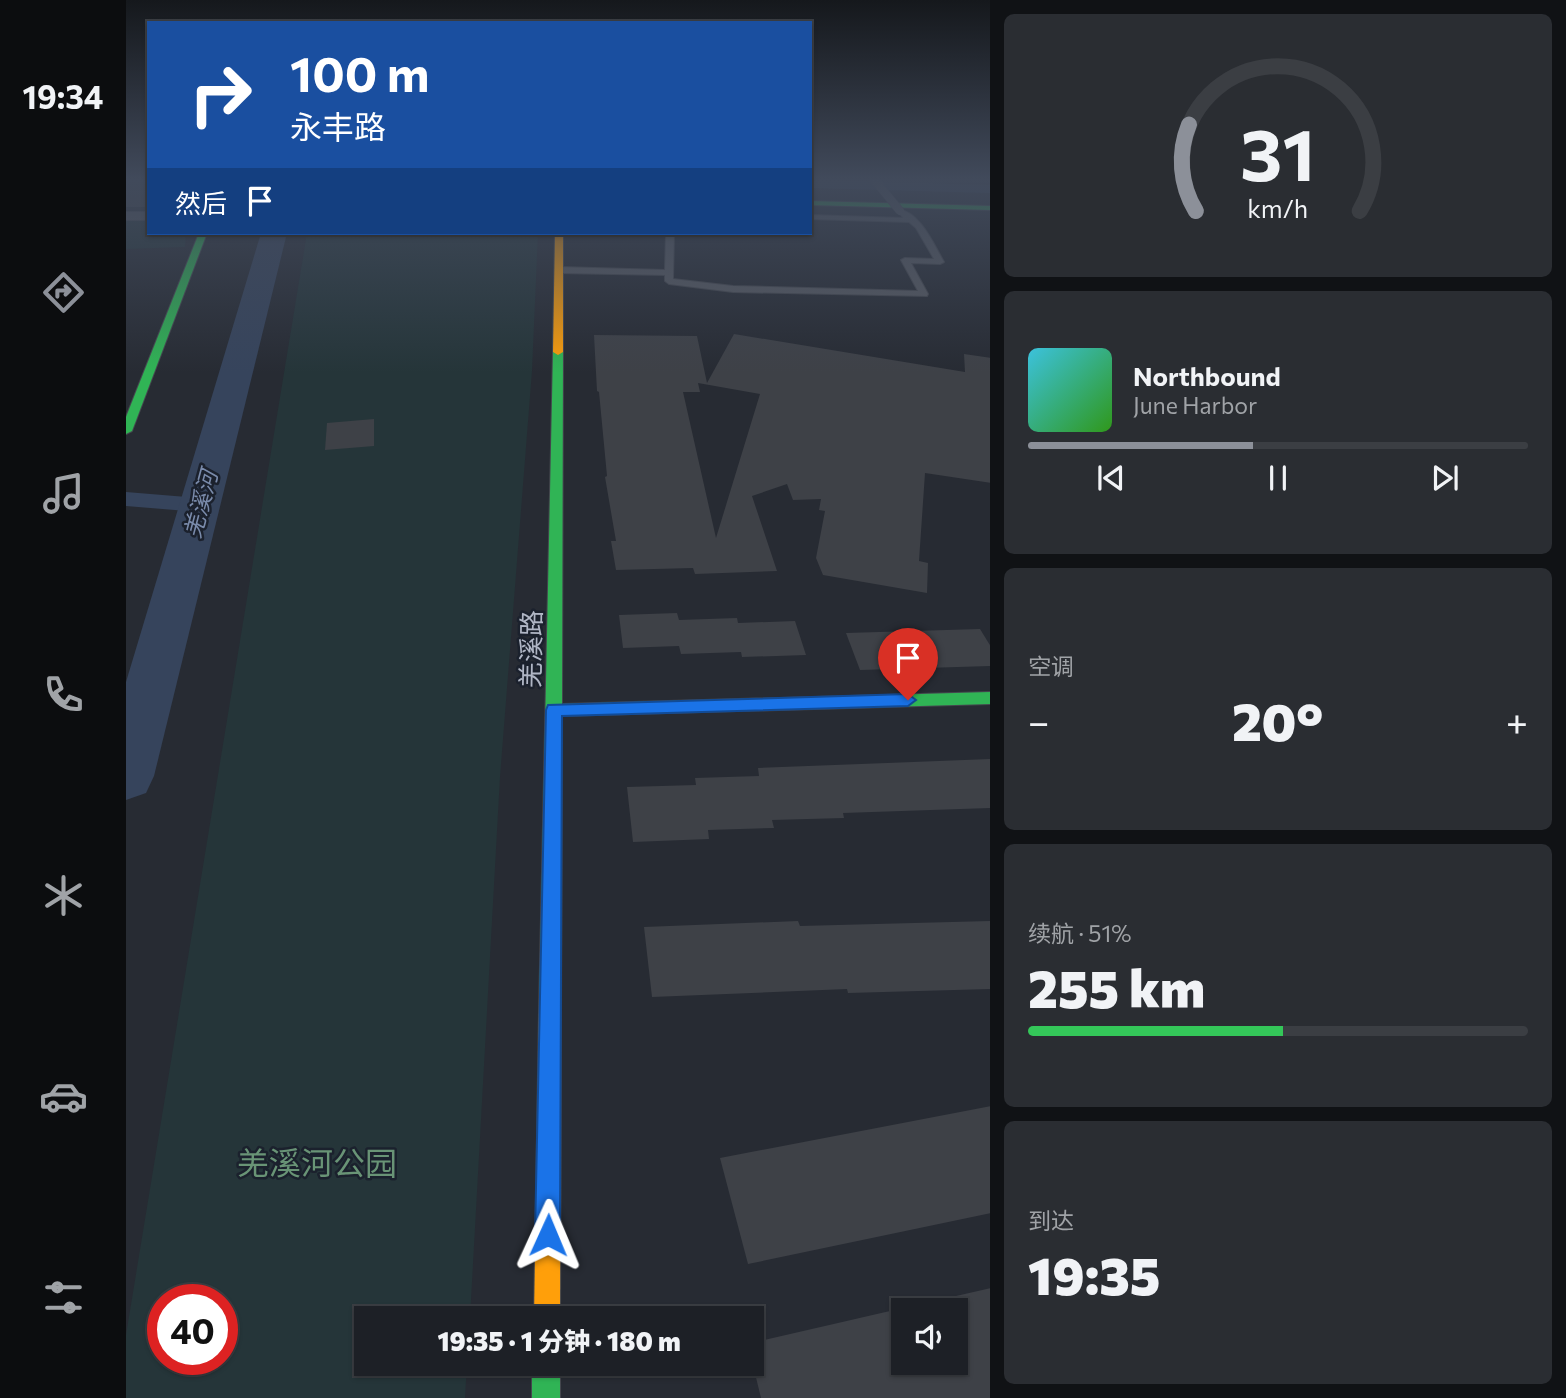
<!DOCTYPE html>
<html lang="zh">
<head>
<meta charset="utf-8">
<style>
	:root { --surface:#1d2026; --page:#2a2d32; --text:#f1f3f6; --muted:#a0a3a7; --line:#3b3e43; --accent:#8c9099 }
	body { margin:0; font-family:Commissioner,"Noto Sans SC",sans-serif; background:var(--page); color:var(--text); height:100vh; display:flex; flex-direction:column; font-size:26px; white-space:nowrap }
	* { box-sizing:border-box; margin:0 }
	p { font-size:23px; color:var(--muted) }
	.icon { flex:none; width:38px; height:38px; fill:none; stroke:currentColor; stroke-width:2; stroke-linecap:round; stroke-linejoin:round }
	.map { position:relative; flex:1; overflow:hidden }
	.drawer { display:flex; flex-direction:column; gap:14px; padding:14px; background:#101215; width:576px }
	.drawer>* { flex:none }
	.hud { position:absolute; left:21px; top:21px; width:665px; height:214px; border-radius:0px; box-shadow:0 2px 5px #0004,0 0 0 2px var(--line); background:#1a4fa0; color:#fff; overflow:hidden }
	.buttons { position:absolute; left:765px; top:1298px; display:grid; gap:14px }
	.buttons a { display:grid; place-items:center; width:77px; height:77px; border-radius:0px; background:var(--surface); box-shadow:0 2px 5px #0004,0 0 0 2px var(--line); font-size:35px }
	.speed { position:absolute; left:21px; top:1284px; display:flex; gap:14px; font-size:35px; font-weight:700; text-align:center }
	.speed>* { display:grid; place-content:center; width:91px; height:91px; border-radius:50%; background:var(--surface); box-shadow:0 2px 5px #0004,0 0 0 2px var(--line); line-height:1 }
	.speed .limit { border:10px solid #d22; background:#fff; color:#111 }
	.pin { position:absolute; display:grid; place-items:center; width:60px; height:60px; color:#fff; margin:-72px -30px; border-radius:50% 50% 50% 0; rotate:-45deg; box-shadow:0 0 7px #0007 }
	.pin .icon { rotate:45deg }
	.me { position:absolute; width:77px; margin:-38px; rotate:1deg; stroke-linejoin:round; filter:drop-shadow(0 0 5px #0008) }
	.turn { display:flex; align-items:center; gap:24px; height:147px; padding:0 28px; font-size:32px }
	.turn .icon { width:91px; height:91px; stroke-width:2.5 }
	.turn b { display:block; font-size:49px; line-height:60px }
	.then { display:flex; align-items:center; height:66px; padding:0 28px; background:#0003; gap:14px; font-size:26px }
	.big { font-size:52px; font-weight:800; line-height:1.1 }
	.drawer .card { flex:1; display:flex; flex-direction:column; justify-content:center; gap:10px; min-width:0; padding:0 24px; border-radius:10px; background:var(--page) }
	.drawer .dial { align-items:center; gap:0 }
	.dial svg { height:182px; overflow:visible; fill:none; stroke:var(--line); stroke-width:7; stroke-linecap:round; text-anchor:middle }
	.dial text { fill:var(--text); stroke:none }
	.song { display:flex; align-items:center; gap:21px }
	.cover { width:84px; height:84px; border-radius:10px; background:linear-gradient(135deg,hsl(190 70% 55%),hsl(110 70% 35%)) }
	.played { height:7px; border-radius:4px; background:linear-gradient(90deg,var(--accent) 45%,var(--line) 45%) }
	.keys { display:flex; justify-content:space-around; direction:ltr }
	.heat { display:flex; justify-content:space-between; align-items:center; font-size:38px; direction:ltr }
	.charge { height:10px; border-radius:5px; background:linear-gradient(90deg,#34c759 51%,var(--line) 0) }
	.trip { position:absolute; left:228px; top:1306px; width:410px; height:70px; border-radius:0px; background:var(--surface); box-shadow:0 2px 5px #0004,0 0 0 2px var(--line); font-weight:800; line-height:70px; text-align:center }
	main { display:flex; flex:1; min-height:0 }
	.dock { display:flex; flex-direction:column; width:126px; justify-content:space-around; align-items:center; background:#0c0d0f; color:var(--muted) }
	.dock .icon { width:49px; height:49px }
	.dock .current { color:var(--accent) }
	.dock b { font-size:32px; color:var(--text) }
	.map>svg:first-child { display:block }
	.green { fill:#253539; fill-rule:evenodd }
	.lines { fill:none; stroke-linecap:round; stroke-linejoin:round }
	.canal { fill:#36445c; fill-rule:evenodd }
	.river { fill:#36445c; fill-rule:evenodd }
	.building { fill:#3e4147; fill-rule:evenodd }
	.lane-casing { stroke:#44474e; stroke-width:2 }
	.street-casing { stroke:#44474e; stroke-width:2 }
	.fast-casing { stroke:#44474e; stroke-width:2 }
	.slow-casing { stroke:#44474e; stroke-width:2 }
	.lane { fill:#575a61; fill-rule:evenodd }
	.street { fill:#575a61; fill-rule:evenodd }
	.fast { fill:#30b455; fill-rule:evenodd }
	.slow { fill:#ff9f0a; fill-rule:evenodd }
	.lane-bridge-casing { stroke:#44474e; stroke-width:9; stroke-linecap:butt }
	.lane-bridge { stroke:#575a61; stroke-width:8 }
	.route { fill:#1a73e8; stroke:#114b97; stroke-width:2 }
	.labels { text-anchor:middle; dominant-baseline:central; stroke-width:5; stroke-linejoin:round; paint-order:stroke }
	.far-water-label { font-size:23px; font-style:italic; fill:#7a8bab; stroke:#1b212d }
	.street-label { font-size:26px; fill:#b0b6c5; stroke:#1b212d }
	.near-park-label { font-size:32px; fill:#699476; stroke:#1b212d }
</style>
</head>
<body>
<main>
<nav class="dock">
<b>19:34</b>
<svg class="icon current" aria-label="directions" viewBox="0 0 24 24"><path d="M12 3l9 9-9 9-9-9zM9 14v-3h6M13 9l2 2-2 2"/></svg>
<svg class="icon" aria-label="music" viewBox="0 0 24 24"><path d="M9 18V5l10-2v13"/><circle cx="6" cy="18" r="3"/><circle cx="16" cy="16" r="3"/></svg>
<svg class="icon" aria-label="phone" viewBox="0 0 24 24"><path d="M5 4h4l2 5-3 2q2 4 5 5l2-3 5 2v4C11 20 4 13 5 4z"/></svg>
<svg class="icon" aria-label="climate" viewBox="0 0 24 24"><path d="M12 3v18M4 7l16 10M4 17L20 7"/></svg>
<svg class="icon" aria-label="car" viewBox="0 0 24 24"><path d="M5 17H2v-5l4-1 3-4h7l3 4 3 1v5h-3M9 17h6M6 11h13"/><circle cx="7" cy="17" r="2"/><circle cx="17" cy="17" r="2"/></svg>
<svg class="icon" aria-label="filters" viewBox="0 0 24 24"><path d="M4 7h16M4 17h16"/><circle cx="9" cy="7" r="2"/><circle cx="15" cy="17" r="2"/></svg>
</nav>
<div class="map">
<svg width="865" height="1398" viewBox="0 0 865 1398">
	<rect width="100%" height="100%" fill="#272b33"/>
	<g class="green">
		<path d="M0 220H23V233H60L59 247 0 249Z"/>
		<path d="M181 233H412L406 371 374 777 344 1318H240V1363H341L339 1398H0V1335ZM37 1300H96V1360H37Z"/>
	</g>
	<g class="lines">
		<g class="canal">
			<path d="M684 180 865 185V193L684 188Z"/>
			<path d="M0 492 73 498 82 500 85 505 82 510 73 512 0 506Z"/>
		</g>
		<path class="river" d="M135 233H161L28 776 20 793 0 800V682Z"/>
	</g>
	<g class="building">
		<rect x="0" y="178" width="23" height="29"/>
		<path d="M608 334 839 372 838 354 865 358V483L799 473 793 561 802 563 801 593 697 575 690 558 699 511 693 510 695 499 667 500 661 484 626 496 651 571 569 574 567 568 490 570 485 541H490L479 477 481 476 473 392 471 391 468 335 571 336 581 383ZM572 383 634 394 590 538 557 392H574Z"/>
		<path d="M248 419V446L199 450 201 423Z"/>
		<path d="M551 613 553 620 611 618 612 623 669 621 680 655 616 657 615 652 555 654 553 646 497 648 493 615Z"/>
		<path d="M854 629 865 647V666L734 670 720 633Z"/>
		<path d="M865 759V808L717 813 718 818 646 820 648 828 582 830 583 839 507 842 501 787 570 785 569 778 633 776 632 768Z"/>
		<path d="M672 921 674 926 865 921V989L722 993 721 989 526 997 518 927Z"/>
		<path d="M865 1106V1213L622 1264 594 1158Z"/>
		<path d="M865 1288V1398H635L625 1357V1343L777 1308V1363H830V1296Z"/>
	</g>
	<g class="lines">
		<defs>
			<path id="lane" d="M771 209C794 211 808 245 818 262L814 264 785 263 802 294 801 296 607 292 543 284 539 281V275L433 273 429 270 433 267 539 270 540 233H548L547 279 607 286 792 291 775 260 779 258 808 259 790 228 783 222 684 219V215L777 218Z"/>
			<rect id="street" x="0" y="212" width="23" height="8"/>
			<g id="fast">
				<path d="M684 201 865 206V210L684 205Z"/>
				<path d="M73 233H81L6 431 0 434V417Z"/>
				<path d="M432 349 437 352 436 704 865 692V704L436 716 435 1012 431 1019 424 1023 417 1019 413 1012 427 352Z"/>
				<rect x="406" y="1363" width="28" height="35"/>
			</g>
			<g id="slow">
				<path d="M429 233H437V352L432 355 427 352Z"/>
				<path d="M424 1001 431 1005 435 1012 434 1318H408L413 1012 417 1005Z"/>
			</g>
		</defs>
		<use href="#lane" class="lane-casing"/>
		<use href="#street" class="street-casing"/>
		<use href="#fast" class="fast-casing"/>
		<use href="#slow" class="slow-casing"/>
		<use href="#lane" class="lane"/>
		<use href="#street" class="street"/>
		<use href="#fast" class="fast"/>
		<use href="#slow" class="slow"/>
		<defs>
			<path id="lane-bridge" d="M747 178 774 211"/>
		</defs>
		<use href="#lane-bridge" class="lane-bridge-casing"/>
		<use href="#lane-bridge" class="lane-bridge"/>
	</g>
	<linearGradient id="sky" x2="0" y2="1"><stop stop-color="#15181c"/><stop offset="0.48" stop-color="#414a5b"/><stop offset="1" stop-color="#414a5b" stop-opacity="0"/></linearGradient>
	<rect width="865" height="373" fill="url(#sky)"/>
	<path class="route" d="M782 694 790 700 782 706 436 716 434 1235 431 1244 422 1247 413 1244 409 1235 420 710 422 705Z"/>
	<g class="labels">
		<g class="far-water-label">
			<text transform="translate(74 504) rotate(-75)">羌溪河</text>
		</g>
		<g class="street-label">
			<text transform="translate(404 649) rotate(-89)">羌溪路</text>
		</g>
		<g class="near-park-label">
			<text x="191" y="1162">羌溪河公园</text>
		</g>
	</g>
</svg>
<div class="buttons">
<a><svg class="icon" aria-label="sound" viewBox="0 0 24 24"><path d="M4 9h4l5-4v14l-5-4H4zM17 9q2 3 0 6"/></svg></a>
</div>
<div class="speed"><div class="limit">40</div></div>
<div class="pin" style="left:782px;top:700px;background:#d93025"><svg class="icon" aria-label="arrive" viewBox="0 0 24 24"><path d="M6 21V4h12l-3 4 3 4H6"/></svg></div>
<svg class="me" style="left:422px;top:1235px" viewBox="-20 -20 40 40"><path d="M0-17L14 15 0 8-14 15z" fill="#1a73e8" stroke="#fff" stroke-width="4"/></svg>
<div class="trip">19:35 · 1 分钟 · 180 m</div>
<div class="hud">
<div class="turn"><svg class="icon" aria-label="right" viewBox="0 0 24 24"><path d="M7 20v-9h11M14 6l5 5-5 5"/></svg><div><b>100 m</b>永丰路</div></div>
<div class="then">然后<svg class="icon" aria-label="arrive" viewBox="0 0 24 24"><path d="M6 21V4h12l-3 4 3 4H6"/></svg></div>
</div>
</div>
<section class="drawer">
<div class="card dial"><svg viewBox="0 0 100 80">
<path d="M14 69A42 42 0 1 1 86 69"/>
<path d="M14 69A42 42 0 0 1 11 31" stroke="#8c9099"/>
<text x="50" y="56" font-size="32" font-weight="700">31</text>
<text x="50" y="72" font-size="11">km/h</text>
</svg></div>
<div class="card">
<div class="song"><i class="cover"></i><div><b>Northbound</b><p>June Harbor</p></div></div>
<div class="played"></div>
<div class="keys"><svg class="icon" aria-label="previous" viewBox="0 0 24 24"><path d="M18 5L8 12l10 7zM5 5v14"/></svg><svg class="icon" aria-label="pause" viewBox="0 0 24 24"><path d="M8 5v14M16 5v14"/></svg><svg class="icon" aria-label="next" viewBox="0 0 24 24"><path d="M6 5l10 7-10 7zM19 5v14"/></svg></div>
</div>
<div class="card"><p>空调</p>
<div class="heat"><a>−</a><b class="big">20°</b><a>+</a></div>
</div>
<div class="card"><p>续航 · 51%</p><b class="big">255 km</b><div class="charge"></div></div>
<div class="card"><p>到达</p><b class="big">19:35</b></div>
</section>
</main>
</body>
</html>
